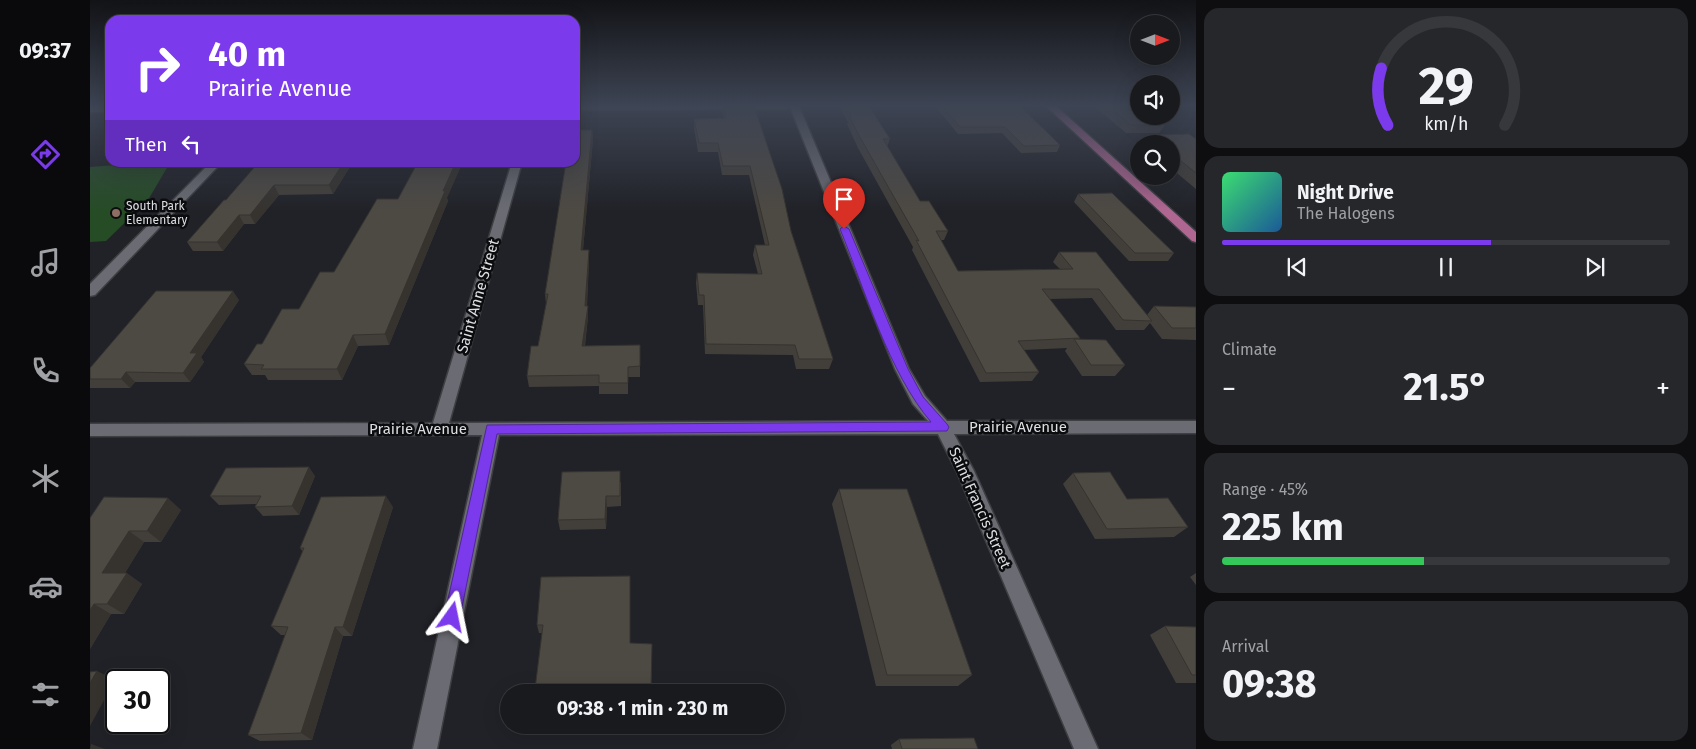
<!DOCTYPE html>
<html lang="en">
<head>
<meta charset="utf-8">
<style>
	:root { --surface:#191a1e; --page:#26272b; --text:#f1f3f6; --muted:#9fa1a4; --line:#37383c; --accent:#7c3aed }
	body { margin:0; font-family:"Fira Sans",sans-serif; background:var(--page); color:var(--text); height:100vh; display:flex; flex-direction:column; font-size:19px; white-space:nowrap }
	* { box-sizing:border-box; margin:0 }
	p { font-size:16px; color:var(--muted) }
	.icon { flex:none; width:28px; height:28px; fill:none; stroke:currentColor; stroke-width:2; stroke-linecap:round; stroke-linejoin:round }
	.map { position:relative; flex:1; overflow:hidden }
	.drawer { display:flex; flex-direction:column; gap:8px; padding:8px; background:#0e0e10; width:500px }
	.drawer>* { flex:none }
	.hud { position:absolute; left:15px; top:15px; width:475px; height:152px; border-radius:15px; box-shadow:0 5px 20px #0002,0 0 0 1px var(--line); background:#7c3aed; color:#fff; overflow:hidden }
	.needle { width:32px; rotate:90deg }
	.controls { position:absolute; left:1040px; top:15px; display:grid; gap:10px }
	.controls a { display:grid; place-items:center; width:50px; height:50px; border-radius:50%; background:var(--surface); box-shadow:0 5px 20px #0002,0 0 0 1px var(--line); font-size:25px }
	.speed { position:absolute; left:15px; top:669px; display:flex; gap:10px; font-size:25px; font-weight:700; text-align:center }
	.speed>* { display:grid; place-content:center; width:65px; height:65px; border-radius:50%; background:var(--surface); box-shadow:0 5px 20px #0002,0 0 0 1px var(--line); line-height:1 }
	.speed .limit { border:2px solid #111; border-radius:8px; background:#fff; color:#111 }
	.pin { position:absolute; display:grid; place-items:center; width:42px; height:42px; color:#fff; margin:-51px -21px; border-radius:50% 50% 50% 0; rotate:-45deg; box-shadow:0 0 5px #0007 }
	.pin .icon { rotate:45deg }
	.me { position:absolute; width:55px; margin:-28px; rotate:12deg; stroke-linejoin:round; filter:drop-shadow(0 0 4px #0008) }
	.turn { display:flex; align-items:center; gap:18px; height:105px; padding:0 20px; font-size:22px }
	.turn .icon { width:65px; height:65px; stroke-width:2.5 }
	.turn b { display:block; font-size:35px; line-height:42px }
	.then { display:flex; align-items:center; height:48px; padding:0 20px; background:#0003; gap:10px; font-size:19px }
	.big { font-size:38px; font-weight:700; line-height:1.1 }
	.drawer .widget { flex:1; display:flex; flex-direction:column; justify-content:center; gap:8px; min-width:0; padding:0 18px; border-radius:15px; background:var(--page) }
	.drawer .dial { align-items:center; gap:0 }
	.dial svg { height:130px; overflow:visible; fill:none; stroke:var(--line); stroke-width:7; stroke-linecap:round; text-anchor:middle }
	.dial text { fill:var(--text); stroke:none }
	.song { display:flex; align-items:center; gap:15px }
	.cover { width:60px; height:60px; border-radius:8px; background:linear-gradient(135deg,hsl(140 70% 55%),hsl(210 70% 35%)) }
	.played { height:5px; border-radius:2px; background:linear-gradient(90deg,var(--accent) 60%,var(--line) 60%) }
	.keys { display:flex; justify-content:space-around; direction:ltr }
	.heat { display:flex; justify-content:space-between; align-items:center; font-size:28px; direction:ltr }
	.charge { height:8px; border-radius:4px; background:linear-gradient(90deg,#34c759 45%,var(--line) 0) }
	.trip { position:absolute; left:410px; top:684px; width:285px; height:50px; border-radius:25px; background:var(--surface); box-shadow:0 5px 20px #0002,0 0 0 1px var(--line); font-weight:700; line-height:50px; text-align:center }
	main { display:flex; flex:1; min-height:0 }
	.tabs { display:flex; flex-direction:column; width:90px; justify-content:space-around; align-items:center; background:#0a0a0c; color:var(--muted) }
	.tabs .icon { width:35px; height:35px }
	.tabs .selected { color:var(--accent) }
	.tabs b { font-size:22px; color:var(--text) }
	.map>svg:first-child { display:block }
	.green { fill:#264c26 }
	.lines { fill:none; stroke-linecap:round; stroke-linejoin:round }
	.minor-casing { stroke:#3e3e43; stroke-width:3 }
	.major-casing { stroke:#3e3e43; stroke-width:3 }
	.minor { fill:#6b6c73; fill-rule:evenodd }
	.major { fill:#af6792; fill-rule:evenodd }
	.wall { fill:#423f3a }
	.shaded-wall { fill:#36332f }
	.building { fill:#4d4943; stroke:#36332f }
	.route { fill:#7c3aed; stroke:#51269a }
	.education-dot { fill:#8d6e63; stroke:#0b0c0e; stroke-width:2 }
	.labels { text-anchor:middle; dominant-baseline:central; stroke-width:5; stroke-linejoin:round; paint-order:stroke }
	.far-poi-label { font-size:12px; fill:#dedfe3; stroke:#0b0c0e; text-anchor:start }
	.street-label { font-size:15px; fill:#dedfe3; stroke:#0b0c0e }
</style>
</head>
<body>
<main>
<nav class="tabs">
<b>09:37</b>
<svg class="icon selected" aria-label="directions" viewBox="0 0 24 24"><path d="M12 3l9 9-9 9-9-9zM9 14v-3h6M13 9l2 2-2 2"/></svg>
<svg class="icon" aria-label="music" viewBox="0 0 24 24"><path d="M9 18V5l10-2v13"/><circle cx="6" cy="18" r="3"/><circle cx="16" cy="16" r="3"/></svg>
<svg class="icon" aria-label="phone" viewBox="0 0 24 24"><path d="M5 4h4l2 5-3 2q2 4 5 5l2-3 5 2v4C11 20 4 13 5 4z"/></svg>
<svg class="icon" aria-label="climate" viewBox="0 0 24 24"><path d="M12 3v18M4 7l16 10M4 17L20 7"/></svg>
<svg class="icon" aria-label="car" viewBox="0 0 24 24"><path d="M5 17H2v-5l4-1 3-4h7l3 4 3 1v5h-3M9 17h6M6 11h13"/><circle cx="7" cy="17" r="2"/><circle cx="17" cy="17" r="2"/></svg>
<svg class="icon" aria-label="filters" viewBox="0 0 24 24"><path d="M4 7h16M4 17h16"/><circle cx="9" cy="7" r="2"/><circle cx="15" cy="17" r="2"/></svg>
</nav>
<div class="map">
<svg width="1106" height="749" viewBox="0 0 1106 749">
	<rect width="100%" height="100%" fill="#212228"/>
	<path class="green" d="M26 165 78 166 58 200 16 241 0 242V167Z"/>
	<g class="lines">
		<defs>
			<g id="minor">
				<rect x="0" y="106" width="20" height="6"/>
				<path d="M485 106H709L819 369 835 396 857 421H1106V433L864 434 884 471 1008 749H984L867 472 848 434 409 435 347 749H323L392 435 0 436V424L343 423 422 162H432L359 423 838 421 823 404 805 369 700 107 696 109 485 110Z"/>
				<path d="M121 162H132L5 295 0 296V284Z"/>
			</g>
			<path id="major" d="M956 106H966L1106 232V242L1102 241Z"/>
		</defs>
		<use href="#minor" class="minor-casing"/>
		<use href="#major" class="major-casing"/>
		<use href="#minor" class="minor"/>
		<use href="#major" class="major"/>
	</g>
	<g class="wall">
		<path d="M633 106H664L701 231 743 359 739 369H706L703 355 615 354 613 305H608L606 283 607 273 668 274 663 255 665 245H675L659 175H632L628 152H608L604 128V119L634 118 632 111Z"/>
		<path d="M749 106H779L800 139 797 147 830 201 858 231 854 240H851L868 271 970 269 963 262 969 252 1057 315 1064 306 1106 307V340L1072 339 1060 323 1054 330H1026L1002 298 959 299 990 338 989 339 1035 365 1025 376H992L975 351 977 348 934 350 949 372 942 381 890 382 822 250 823 247 768 148 757 124 758 122Z"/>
		<path d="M845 106H930L970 145 967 152 931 153 912 133 868 134Z"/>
		<path d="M1004 106H1049L1075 125 1069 133H1036Z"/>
		<path d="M502 130 503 139 493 250 499 261 497 306H498V317L495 346 550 345V377H538V394H509V386L439 387 437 376 448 346 456 304 455 294Z"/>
		<path d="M1060 135 1106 139V189L1081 168V144H1054Z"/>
		<path d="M169 162H263L243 194 189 195 165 224H154L133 251H103L97 242 136 200Z"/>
		<path d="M988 194 1084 253 1078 261H1039L984 202Z"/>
		<path d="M357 198 358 201 299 345 268 346 252 380H178L175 375H162L154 364 172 344 209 309 244 272Z"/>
		<path d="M149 300 111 357 114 362 100 382H45L40 388H0V368Z"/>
		<path d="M983 473 1037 499 1098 527 1084 537 1005 539 973 484Z"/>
		<path d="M225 476 209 515 173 516 165 507 166 504 129 505 120 496Z"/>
		<path d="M531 482V506L517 507 516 529 470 530 468 520Z"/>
		<path d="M749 489 882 675 868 686H786L742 504Z"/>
		<path d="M303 507 262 636H253L222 740 170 741 158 735 195 635H191L181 626 213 552 210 548Z"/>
		<path d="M91 510 71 542H54L35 573 52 584 34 614H21L0 649V518Z"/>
		<path d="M1106 573V585L1100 577Z"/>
		<path d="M451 577 540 643 562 644 561 692H446L445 689 452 633H449L447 625Z"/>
		<path d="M1075 626 1106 627V683H1086L1060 635Z"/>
		<path d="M809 739 888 749H802L801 745Z"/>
	</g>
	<g class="shaded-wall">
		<path d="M502 130 503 139 492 261 491 250Z"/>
		<path d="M254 162H263L243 194 239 185Z"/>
		<path d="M366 162H373L357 198 358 201 299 345 295 334 353 191Z"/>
		<path d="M184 185 189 195 165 224 160 215Z"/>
		<path d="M149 215 154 224 133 251 127 242Z"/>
		<path d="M499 250V261L496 317 495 306Z"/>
		<path d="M143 291 149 300 111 357 114 362 100 382 93 373 100 353Z"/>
		<path d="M498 306V317L493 357 492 346Z"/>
		<path d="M263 335 268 346 252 380 247 369Z"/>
		<path d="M36 372 45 382 40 388 31 379Z"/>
		<path d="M219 467 225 476 209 515 202 506Z"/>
		<path d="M296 496 303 507 262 636 253 627Z"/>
		<path d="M516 496 517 507 516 529 515 519Z"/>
		<path d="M78 498 91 510 71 542 57 531Z"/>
		<path d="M39 531 54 542 28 584 12 573Z"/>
		<path d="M37 573 52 584 34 614 17 604Z"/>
		<path d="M4 604 21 614 0 649V610Z"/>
		<path d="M245 627 253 636 222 740 211 733Z"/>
		<path d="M7 671 25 680 0 726V683Z"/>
		<path d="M1 744 15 749H0Z"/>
	</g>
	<g class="building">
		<path d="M634 106H664L692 189 701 231 743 359H709L705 345 616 344 614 295H609L607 273 672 274 665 245H679L660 166H633L628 143H609L604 119 636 118Z"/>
		<path d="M756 106H779L800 139H793L830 201H839L858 231H846L868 271 983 269 969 252H1006L1062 321 1033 320 1009 289H952L990 338 928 341 949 372 896 373 826 240 829 241 771 139 759 116H761Z"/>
		<path d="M853 106H930L970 145 934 146 915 127H870Z"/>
		<path d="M1018 106H1049V116H1063L1075 125H1041Z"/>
		<path d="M485 130H502L491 250H499L495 306H498L492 346 550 345V366L538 367V383H509V375L437 376 441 346H448L458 294H455L476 162H485Z"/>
		<path d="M1099 134 1106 139V173L1081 153V144H1070L1060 135Z"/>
		<path d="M169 162H254L239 185H184L160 215H149L127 242H97L134 200H136Z"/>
		<path d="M328 162H366L353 191H355L295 334 263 335 247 369H171L174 365 154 364 167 344H172L192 309H209L230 272H244L287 199H308Z"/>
		<path d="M1022 193 1084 253H1045L988 194Z"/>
		<path d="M66 291H143L100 353H107L93 373 36 372 31 379H0V368Z"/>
		<path d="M1064 306 1106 307V328H1082Z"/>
		<path d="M984 339 1016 340 1035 365H1001Z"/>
		<path d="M219 467 202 506 165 507 171 496H120L136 468Z"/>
		<path d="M530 471V496H516L515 519 468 520 472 472Z"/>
		<path d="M1020 472 1037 499 1078 498 1098 527 1017 529 983 473Z"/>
		<path d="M749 489H817L882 675H797Z"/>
		<path d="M296 496 253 627H245L211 733 158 735 198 627 181 626 214 548H210L231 497Z"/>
		<path d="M14 497 78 498 57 531H39L12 573H37L17 604H4L0 610V518Z"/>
		<path d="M540 576V643L562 644 561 690 515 687V691L445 689 453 625H447L451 577Z"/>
		<path d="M1075 626 1106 627V675H1102Z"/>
		<path d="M7 671 0 683V672Z"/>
		<path d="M884 738 888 749H812L809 739Z"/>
	</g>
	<linearGradient id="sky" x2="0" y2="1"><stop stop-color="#121316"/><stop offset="0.5" stop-color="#3d4453"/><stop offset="1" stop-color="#3d4453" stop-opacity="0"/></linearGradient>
	<rect width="1106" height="211" fill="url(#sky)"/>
	<path class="route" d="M754 226 759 229 818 369 833 397 857 424 859 427 857 431 407 434 370 617 368 623 362 625 357 623 354 617 397 425 841 422C799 373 775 290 750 229Z"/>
	<circle class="education-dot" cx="26" cy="213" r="5"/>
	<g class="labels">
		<g class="far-poi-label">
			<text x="36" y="206">South Park<tspan x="36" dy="14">Elementary</tspan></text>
		</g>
		<g class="street-label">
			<text transform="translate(388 296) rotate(-74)">Saint Anne Street</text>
			<text x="928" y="427">Prairie Avenue</text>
			<text x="328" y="429">Prairie Avenue</text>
			<text transform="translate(890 508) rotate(66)">Saint Francis Street</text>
		</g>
	</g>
</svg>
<div class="controls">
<a><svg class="needle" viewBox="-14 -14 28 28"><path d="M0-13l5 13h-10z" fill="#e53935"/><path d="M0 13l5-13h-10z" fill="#9fa1a4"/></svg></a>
<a><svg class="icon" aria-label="sound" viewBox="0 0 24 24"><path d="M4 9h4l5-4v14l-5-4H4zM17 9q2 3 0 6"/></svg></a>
<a><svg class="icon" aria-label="search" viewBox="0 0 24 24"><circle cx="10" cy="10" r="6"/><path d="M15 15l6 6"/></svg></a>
</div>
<div class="speed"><div class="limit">30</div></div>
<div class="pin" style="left:754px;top:229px;background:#d93025"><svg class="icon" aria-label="arrive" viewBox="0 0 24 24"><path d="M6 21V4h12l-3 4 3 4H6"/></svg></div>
<svg class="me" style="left:362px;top:617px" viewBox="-20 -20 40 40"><path d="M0-17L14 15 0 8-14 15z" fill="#7c3aed" stroke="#fff" stroke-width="4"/></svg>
<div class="trip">09:38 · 1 min · 230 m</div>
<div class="hud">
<div class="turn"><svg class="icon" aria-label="right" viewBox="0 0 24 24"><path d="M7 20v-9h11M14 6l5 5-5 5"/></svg><div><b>40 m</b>Prairie Avenue</div></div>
<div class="then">Then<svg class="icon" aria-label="left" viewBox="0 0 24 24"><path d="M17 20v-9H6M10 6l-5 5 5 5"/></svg></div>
</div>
</div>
<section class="drawer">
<div class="widget dial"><svg viewBox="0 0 100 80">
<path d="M14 69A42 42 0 1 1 86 69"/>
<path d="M14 69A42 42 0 0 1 10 34" stroke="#7c3aed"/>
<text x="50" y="56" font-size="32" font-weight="700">29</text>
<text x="50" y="72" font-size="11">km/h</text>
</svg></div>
<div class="widget">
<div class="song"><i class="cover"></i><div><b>Night Drive</b><p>The Halogens</p></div></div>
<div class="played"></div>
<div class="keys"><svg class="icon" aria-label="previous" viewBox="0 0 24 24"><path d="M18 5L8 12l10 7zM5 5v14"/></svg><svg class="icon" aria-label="pause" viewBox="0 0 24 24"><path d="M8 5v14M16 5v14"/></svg><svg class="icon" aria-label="next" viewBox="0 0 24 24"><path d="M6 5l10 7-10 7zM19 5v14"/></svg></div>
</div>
<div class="widget"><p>Climate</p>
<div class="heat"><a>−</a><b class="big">21.5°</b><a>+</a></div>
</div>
<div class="widget"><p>Range · 45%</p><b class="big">225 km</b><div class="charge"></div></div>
<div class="widget"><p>Arrival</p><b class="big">09:38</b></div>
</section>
</main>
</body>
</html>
